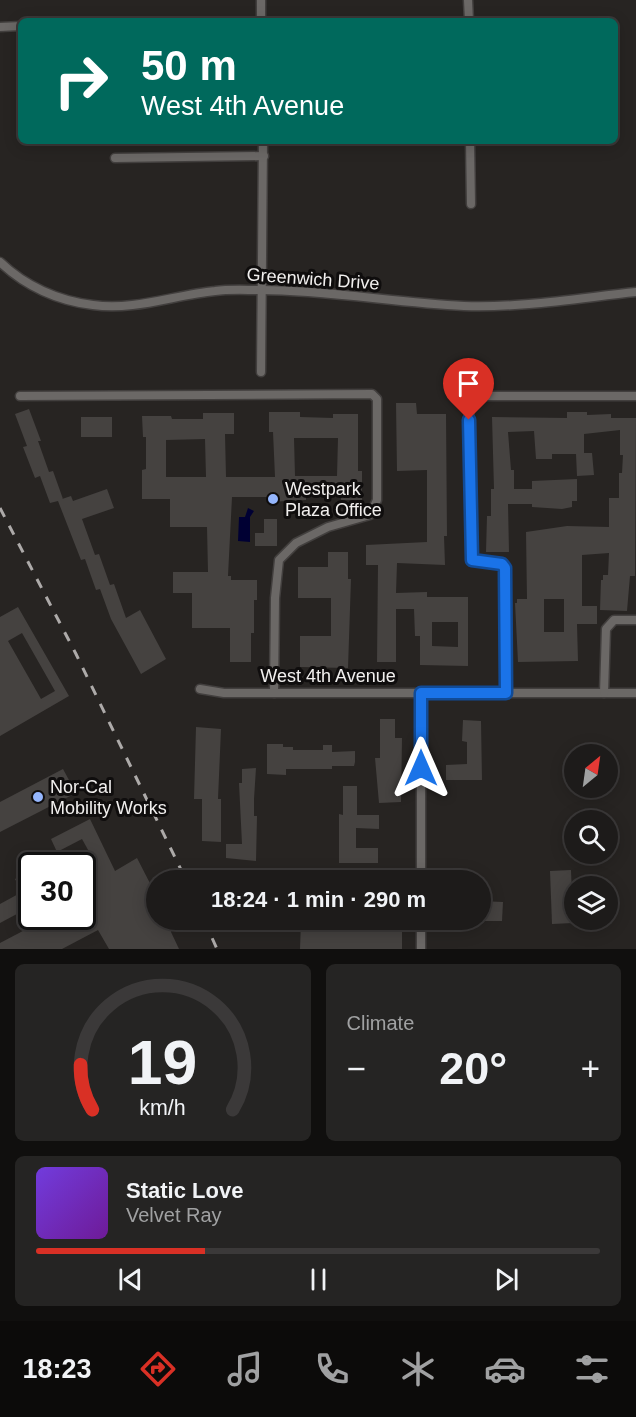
<!DOCTYPE html>
<html lang="en">
<head>
<meta charset="utf-8">
<style>
	:root { --surface:#1d1b1a; --page:#252423; --text:#f1f3f6; --muted:#a0a1a2; --line:#3b3939; --accent:#d93025 }
	body { margin:0; font-family:Arial,sans-serif; background:var(--page); color:var(--text); height:100vh; display:flex; flex-direction:column; font-size:22px; white-space:nowrap }
	* { box-sizing:border-box; margin:0 }
	p { font-size:20px; color:var(--muted) }
	.icon { flex:none; width:33px; height:33px; fill:none; stroke:currentColor; stroke-width:2; stroke-linecap:round; stroke-linejoin:round }
	.map { position:relative; height:949px; overflow:hidden }
	.panel { display:flex; flex-direction:column; gap:15px; padding:15px; background:#100f0e; flex:1 }
	.panel>* { flex:none }
	.guide { position:absolute; left:18px; top:18px; width:600px; height:126px; border-radius:9px; box-shadow:0 3px 15px #0003,0 0 0 2px var(--line); background:#00695c; color:#fff; overflow:hidden }
	.needle { width:39px; rotate:29deg }
	.fabs { position:absolute; left:564px; top:744px; display:grid; gap:12px }
	.fabs a { display:grid; place-items:center; width:54px; height:54px; border-radius:50%; background:var(--surface); box-shadow:0 3px 15px #0003,0 0 0 2px var(--line); font-size:30px }
	.speed { position:absolute; left:18px; top:852px; display:flex; gap:12px; font-size:30px; font-weight:700; text-align:center }
	.speed>* { display:grid; place-content:center; width:78px; height:78px; border-radius:50%; background:var(--surface); box-shadow:0 3px 15px #0003,0 0 0 2px var(--line); line-height:1 }
	.speed .limit { border:3px solid #111; border-radius:9px; background:#fff; color:#111 }
	.pin { position:absolute; display:grid; place-items:center; width:51px; height:51px; color:#fff; margin:-62px -26px; border-radius:50% 50% 50% 0; rotate:-45deg; box-shadow:0 0 6px #0007 }
	.pin .icon { rotate:45deg }
	.me { position:absolute; width:66px; margin:-33px; rotate:0deg; stroke-linejoin:round; filter:drop-shadow(0 0 4px #0008) }
	.turn { display:flex; align-items:center; gap:21px; height:126px; padding:0 24px; font-size:27px }
	.turn .icon { width:78px; height:78px; stroke-width:2.5 }
	.turn b { display:block; font-size:42px; line-height:51px }
	.big { font-size:45px; font-weight:600; line-height:1.1 }
	.panel .card { flex:1; display:flex; flex-direction:column; justify-content:center; gap:9px; min-width:0; padding:0 21px; border-radius:9px; background:var(--page) }
	.panel .dial { align-items:center; gap:0 }
	.dial svg { height:156px; overflow:visible; fill:none; stroke:var(--line); stroke-width:7; stroke-linecap:round; text-anchor:middle }
	.dial text { fill:var(--text); stroke:none }
	.song { display:flex; align-items:center; gap:18px }
	.cover { width:72px; height:72px; border-radius:9px; background:linear-gradient(135deg,hsl(260 70% 55%),hsl(280 70% 35%)) }
	.played { height:6px; border-radius:3px; background:linear-gradient(90deg,var(--accent) 30%,var(--line) 30%) }
	.keys { display:flex; justify-content:space-around; direction:ltr }
	.heat { display:flex; justify-content:space-between; align-items:center; font-size:33px; direction:ltr }
	.panel .tiles { flex:1; display:grid; gap:15px; grid-template-columns:1fr 1fr }
	.card:last-child { grid-column:span 2 }
	.trip { position:absolute; left:146px; top:870px; width:345px; height:60px; border-radius:30px; background:var(--surface); box-shadow:0 3px 15px #0003,0 0 0 2px var(--line); font-weight:600; line-height:60px; text-align:center }
	.tabs { display:flex; height:96px; justify-content:space-around; align-items:center; background:#0c0b0a; color:var(--muted) }
	.tabs .icon { width:42px; height:42px }
	.tabs .selected { color:var(--accent) }
	.tabs b { font-size:27px; color:var(--text) }
	.map>svg:first-child { display:block }
	.water { fill:#003 }
	.building { fill:#454240; fill-rule:evenodd }
	.lines { fill:none; stroke-linecap:round; stroke-linejoin:round }
	.street-casing { stroke:#423f3e; stroke-width:11 }
	.street { stroke:#6b6866; stroke-width:8 }
	.rail { stroke:#adaaa9; stroke-width:3; stroke-dasharray:10 10; stroke-linecap:butt }
	.route-casing { stroke:#114b97; stroke-width:15 }
	.route { stroke:#1a73e8; stroke-width:10 }
	.poi-dot { fill:#95b6fd; stroke:#0f0d0d; stroke-width:2 }
	.labels { text-anchor:middle; dominant-baseline:central; stroke-width:6; stroke-linejoin:round; paint-order:stroke }
	.street-label { font-size:18px; fill:#f1efee; stroke:#0f0d0d }
	.poi-label { font-size:18px; fill:#f1efee; stroke:#0f0d0d; text-anchor:start }
</style>
</head>
<body>
<div class="map">
<svg width="636" height="949" viewBox="0 0 636 949">
	<rect width="100%" height="100%" fill="#272422"/>
	<path class="water" d="M248 508 254 511 250 517V542L238 541 239 517H245Z"/>
	<g class="building">
		<path d="M396 403H416L417 414H446L447 536H444L445 565 397 563 396 593 427 592V597H468V666L420 665V636H415L414 609H396V662H377L378 565H366V545L427 542V470L397 471ZM432 622H458V647L432 646Z"/>
		<path d="M29 409 41 441H38L49 472 53 471 63 499H62L71 496 73 501 107 489 114 508 82 519 95 555 99 554 110 585 114 584 126 618 140 610 166 659 141 674 111 619 100 589 96 590 85 559 81 560 58 501 50 503 40 476 35 478 23 447 27 446 15 414Z"/>
		<path d="M269 412H300V417L333 418V414H358V471H362V500H341V497H306V500L269 502V497H232L228 576H231V580H257V600H254V633H251V662H230V628H192V593H173V572H208L207 527H170V499H142V470L146 469V437H143L142 416H171L172 419H203V413H234V434H225L226 477H275L273 432H269ZM294 438H338L337 476H295ZM205 439 206 477H166V440Z"/>
		<path d="M567 412H587V415L611 414V418H636L635 576H630L627 611 600 610 601 580H603V575H608L609 553 582 555V606H597V624H577L578 661 518 662 515 603H517V599H527L526 532 567 526 609 527V498H619V473H622L623 455H620V430L584 434V453H592L594 475 577 476 576 454H552V459H536L534 431 508 432 511 470H514V489H532V481L577 479V501H572V507L562 509 532 507V504H508L509 552H486L487 516H491V489H494L492 417 567 418ZM544 599H564V632H544Z"/>
		<rect x="81" y="417" width="31" height="20"/>
		<path d="M264 519H277V546H255V533H264Z"/>
		<path d="M328 552H348V579H351L348 668 300 667V636H331V598H298V567H328Z"/>
		<path d="M18 607 69 696 0 736V617ZM22 633 55 691 41 699 8 641Z"/>
		<path d="M380 719H395V738H402L401 802 379 803 375 758H380Z"/>
		<path d="M463 720 481 721 482 780H446V765L467 764V742L462 741Z"/>
		<path d="M196 727 221 729 218 799H221V842L202 841V799H194Z"/>
		<path d="M267 744H283V747H293V750H323V745H332V752L355 751V762L354 766H332V769H286V775L267 774Z"/>
		<path d="M256 768 254 799V816H257L256 861 226 858V844H242L239 783H242V769Z"/>
		<path d="M63 769 76 793 0 832V802Z"/>
		<path d="M343 786H357V815H379V829L356 828V848H378V863H339V814L343 815Z"/>
		<path d="M90 819 115 871 137 858 156 895V920H169L172 926 171 932 179 949H109L98 930 62 949H0V943L40 922 38 916H82V862L92 857 82 839 57 852 51 839Z"/>
		<path d="M571 870 573 923 552 924 550 871Z"/>
		<path d="M28 872 32 879V909L30 907 0 923V904L22 892 15 879Z"/>
		<path d="M480 901 503 902 502 921H480Z"/>
		<path d="M301 921H402V949H300Z"/>
	</g>
	<g class="lines">
		<defs>
			<g id="street">
				<path d="M261 0V21"/>
				<path d="M468 0 469 21"/>
				<path d="M0 27 21 26"/>
				<path d="M470 141 471 204"/>
				<path d="M115 158 264 156"/>
				<path d="M0 262C25 286 58 301 93 305 134 311 174 295 215 291 229 289 245 290 260 290 328 290 396 303 464 306 521 308 579 298 636 292"/>
				<path d="M261 372 263 141"/>
				<path d="M20 396 372 394 377 399V500L370 515 328 527 296 543 279 560 275 598 274 693"/>
				<path d="M200 689 224 693H636"/>
				<path d="M506 693 505 568 502 564 472 560 469 396H636"/>
				<path d="M604 693 606 629 614 620H636"/>
				<path d="M421 880V693"/>
				<path d="M421 949V920"/>
			</g>
		</defs>
		<use href="#street" class="street-casing"/>
		<use href="#street" class="street"/>
		<g class="rail">
			<path d="M0 508 76 654 186 880"/>
			<path d="M204 920 217 949"/>
		</g>
	</g>
	<g class="lines">
		<defs>
			<path id="route" d="M421 768V693H506L505 568 502 564 472 560 469 420"/>
		</defs>
		<use href="#route" class="route-casing"/>
		<use href="#route" class="route"/>
	</g>
	<g class="poi-dot">
		<circle cx="273" cy="499" r="6"/>
		<circle cx="38" cy="797" r="6"/>
	</g>
	<g class="labels">
		<g class="street-label">
			<text transform="translate(313 279) rotate(4)">Greenwich Drive</text>
			<text x="328" y="676">West 4th Avenue</text>
		</g>
		<g class="poi-label">
			<text x="285" y="489">Westpark<tspan x="285" dy="21">Plaza Office</tspan></text>
			<text x="50" y="787">Nor-Cal<tspan x="50" dy="21">Mobility Works</tspan></text>
		</g>
	</g>
</svg>
<div class="fabs">
<a><svg class="needle" viewBox="-14 -14 28 28"><path d="M0-13l5 13h-10z" fill="#e53935"/><path d="M0 13l5-13h-10z" fill="#a0a1a2"/></svg></a>
<a><svg class="icon" aria-label="search" viewBox="0 0 24 24"><circle cx="10" cy="10" r="6"/><path d="M15 15l6 6"/></svg></a>
<a><svg class="icon" aria-label="layers" viewBox="0 0 24 24"><path d="M12 4l9 5-9 5-9-5zM3 14l9 5 9-5"/></svg></a>
</div>
<div class="speed"><div class="limit">30</div></div>
<div class="pin" style="left:469px;top:420px;background:#d93025"><svg class="icon" aria-label="arrive" viewBox="0 0 24 24"><path d="M6 21V4h12l-3 4 3 4H6"/></svg></div>
<svg class="me" style="left:421px;top:768px" viewBox="-20 -20 40 40"><path d="M0-17L14 15 0 8-14 15z" fill="#1a73e8" stroke="#fff" stroke-width="4"/></svg>
<div class="trip">18:24 · 1 min · 290 m</div>
<div class="guide">
<div class="turn"><svg class="icon" aria-label="right" viewBox="0 0 24 24"><path d="M7 20v-9h11M14 6l5 5-5 5"/></svg><div><b>50 m</b>West 4th Avenue</div></div>
</div>
</div>
<section class="panel">
<div class="tiles">
<div class="card dial"><svg viewBox="0 0 100 80">
<path d="M14 69A42 42 0 1 1 86 69"/>
<path d="M14 69A42 42 0 0 1 8 46" stroke="#d93025"/>
<text x="50" y="56" font-size="32" font-weight="700">19</text>
<text x="50" y="72" font-size="11">km/h</text>
</svg></div>
<div class="card"><p>Climate</p>
<div class="heat"><a>−</a><b class="big">20°</b><a>+</a></div>
</div>
<div class="card">
<div class="song"><i class="cover"></i><div><b>Static Love</b><p>Velvet Ray</p></div></div>
<div class="played"></div>
<div class="keys"><svg class="icon" aria-label="previous" viewBox="0 0 24 24"><path d="M18 5L8 12l10 7zM5 5v14"/></svg><svg class="icon" aria-label="pause" viewBox="0 0 24 24"><path d="M8 5v14M16 5v14"/></svg><svg class="icon" aria-label="next" viewBox="0 0 24 24"><path d="M6 5l10 7-10 7zM19 5v14"/></svg></div>
</div>
</div>
</section>
<nav class="tabs">
<b>18:23</b>
<svg class="icon selected" aria-label="directions" viewBox="0 0 24 24"><path d="M12 3l9 9-9 9-9-9zM9 14v-3h6M13 9l2 2-2 2"/></svg>
<svg class="icon" aria-label="music" viewBox="0 0 24 24"><path d="M9 18V5l10-2v13"/><circle cx="6" cy="18" r="3"/><circle cx="16" cy="16" r="3"/></svg>
<svg class="icon" aria-label="phone" viewBox="0 0 24 24"><path d="M5 4h4l2 5-3 2q2 4 5 5l2-3 5 2v4C11 20 4 13 5 4z"/></svg>
<svg class="icon" aria-label="climate" viewBox="0 0 24 24"><path d="M12 3v18M4 7l16 10M4 17L20 7"/></svg>
<svg class="icon" aria-label="car" viewBox="0 0 24 24"><path d="M5 17H2v-5l4-1 3-4h7l3 4 3 1v5h-3M9 17h6M6 11h13"/><circle cx="7" cy="17" r="2"/><circle cx="17" cy="17" r="2"/></svg>
<svg class="icon" aria-label="filters" viewBox="0 0 24 24"><path d="M4 7h16M4 17h16"/><circle cx="9" cy="7" r="2"/><circle cx="15" cy="17" r="2"/></svg>
</nav>
</body>
</html>
